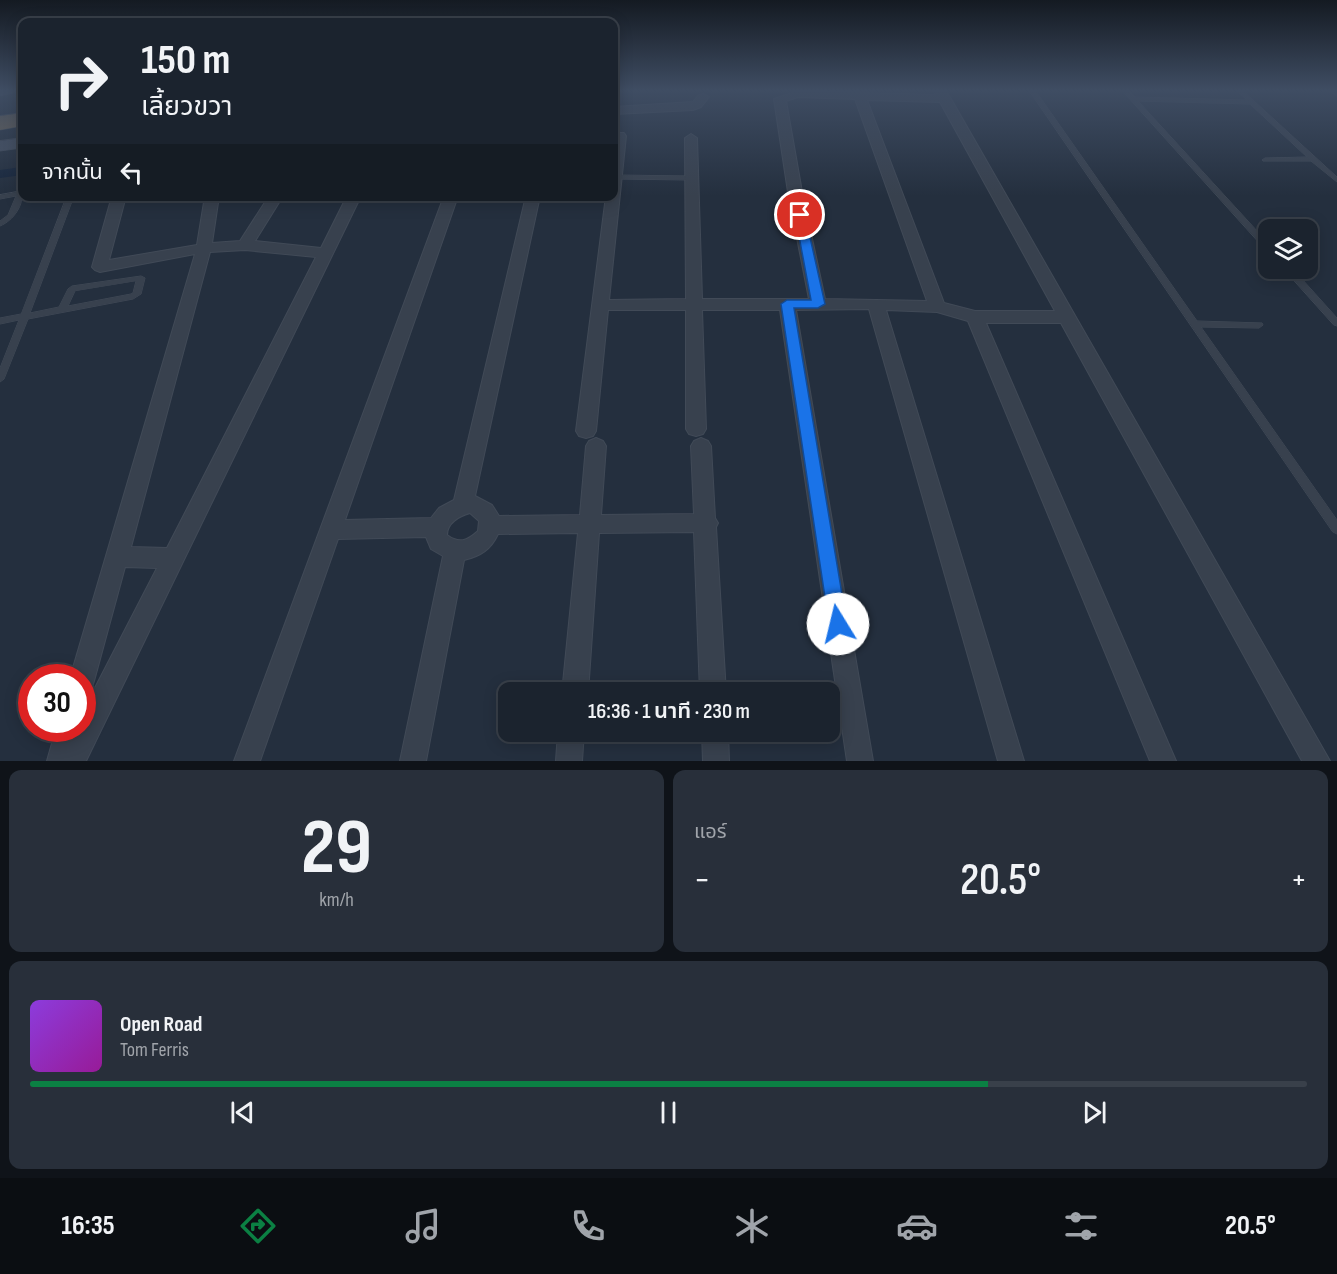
<!DOCTYPE html>
<html lang="th">
<head>
<meta charset="utf-8">
<style>
	:root { --surface:#1b232e; --page:#282f3a; --text:#f1f3f6; --muted:#a0a4aa; --line:#39404a; --accent:#0b8043 }
	body { margin:0; font-family:"Sofia Sans Condensed","Noto Sans Thai",sans-serif; background:var(--page); color:var(--text); height:100vh; display:flex; flex-direction:column; font-size:22px; white-space:nowrap }
	* { box-sizing:border-box; margin:0 }
	p { font-size:20px; color:var(--muted) }
	.icon { flex:none; width:33px; height:33px; fill:none; stroke:currentColor; stroke-width:2; stroke-linecap:round; stroke-linejoin:round }
	.map { position:relative; height:761px; overflow:hidden }
	.side { display:flex; flex-direction:column; gap:9px; padding:9px; background:#0f1319; flex:1 }
	.side>* { flex:none }
	.top-card { position:absolute; left:18px; top:18px; width:600px; height:183px; border-radius:12px; box-shadow:0 3px 15px #0003,0 0 0 2px var(--line); background:#1b232e; color:var(--text); overflow:hidden }
	.tools { position:absolute; left:1258px; top:219px; display:grid; gap:12px }
	.tools a { display:grid; place-items:center; width:60px; height:60px; border-radius:12px; background:var(--surface); box-shadow:0 3px 15px #0003,0 0 0 2px var(--line); font-size:30px }
	.speed { position:absolute; left:18px; top:664px; display:flex; gap:12px; font-size:30px; font-weight:700; text-align:center }
	.speed>* { display:grid; place-content:center; width:78px; height:78px; border-radius:50%; background:var(--surface); box-shadow:0 3px 15px #0003,0 0 0 2px var(--line); line-height:1 }
	.speed .limit { border:9px solid #d22; background:#fff; color:#111 }
	.pin { position:absolute; display:grid; place-items:center; width:51px; height:51px; color:#fff; margin:-26px; border:3px solid #fff; border-radius:50%; box-shadow:0 2px 6px #0007 }
	.me { position:absolute; width:66px; margin:-33px; rotate:351deg; stroke-linejoin:round; filter:drop-shadow(0 0 4px #0008) }
	.turn { display:flex; align-items:center; gap:21px; height:126px; padding:0 24px; font-size:27px }
	.turn .icon { width:78px; height:78px; stroke-width:2.5 }
	.turn b { display:block; font-size:42px; line-height:51px }
	.then { display:flex; align-items:center; height:57px; padding:0 24px; background:#0003; gap:12px; font-size:22px }
	.big { font-size:45px; font-weight:600; line-height:1.1 }
	.side .widget { flex:1; display:flex; flex-direction:column; justify-content:center; gap:9px; min-width:0; padding:0 21px; border-radius:12px; background:var(--page) }
	.side .dial { align-items:center; gap:0 }
	.dial b { font-size:78px; line-height:1 }
	.song { display:flex; align-items:center; gap:18px }
	.cover { width:72px; height:72px; border-radius:9px; background:linear-gradient(135deg,hsl(270 70% 55%),hsl(300 70% 35%)) }
	.played { height:6px; border-radius:3px; background:linear-gradient(90deg,var(--accent) 75%,var(--line) 75%) }
	.keys { display:flex; justify-content:space-around; direction:ltr }
	.heat { display:flex; justify-content:space-between; align-items:center; font-size:33px; direction:ltr }
	.side .tiles { flex:1; display:grid; gap:9px; grid-template-columns:1fr 1fr }
	.widget:last-child { grid-column:span 2 }
	.trip { position:absolute; left:498px; top:682px; width:342px; height:60px; border-radius:12px; background:var(--surface); box-shadow:0 3px 15px #0003,0 0 0 2px var(--line); font-weight:600; line-height:60px; text-align:center }
	.tab-bar { display:flex; height:96px; justify-content:space-around; align-items:center; background:#0b0e12; color:var(--muted) }
	.tab-bar .icon { width:42px; height:42px }
	.tab-bar .on { color:var(--accent) }
	.tab-bar b { font-size:27px; color:var(--text) }
	.map>svg:first-child { display:block }
	.lines { fill:none; stroke-linecap:round; stroke-linejoin:round }
	.canal { fill:#17263c; fill-rule:evenodd }
	.lane-casing { stroke:#414a57; stroke-width:1 }
	.street-casing { stroke:#414a57; stroke-width:2 }
	.secondary-casing { stroke:#414a57; stroke-width:1 }
	.highway-casing { stroke:#434c59; stroke-width:1 }
	.lane { fill:#38414e; fill-rule:evenodd }
	.street { fill:#38414e; fill-rule:evenodd }
	.secondary { fill:#465061; fill-rule:evenodd }
	.highway { fill:#746855; fill-rule:evenodd }
	.route { fill:#1a73e8; stroke:#114b97; stroke-width:1.5 }
</style>
</head>
<body>
<div class="map">
<svg width="1337" height="761" viewBox="0 0 1337 761">
	<rect width="100%" height="100%" fill="#242f3e"/>
	<g class="lines">
		<path class="canal" d="M22 167V175L0 178V170Z"/>
		<defs>
			<g id="lane">
				<path d="M1029 90H1035L1197 321 1262 323 1263 325 1259 328 1201 327 1337 520V534L1333 532Z"/>
				<path d="M1122 90H1128L1135 97 1247 100 1236 90H1242L1337 177V182L1311 161H1263L1262 160 1265 158 1307 157 1250 104 1138 101 1269 244V250H1266Z"/>
				<path d="M1329 90H1335L1337 91V96Z"/>
				<path d="M614 175 691 176 694 178 691 180 615 179H614Z"/>
				<path d="M22 191C24 205 14 220 0 226V221L8 215 16 196 0 199V195Z"/>
				<path d="M67 196H74L30 313 59 307 68 289 72 286 141 276 145 278 141 294 133 299 28 319 4 379 0 382V368L19 320 0 324V318L21 314ZM136 281 133 293 131 294 68 306 75 291Z"/>
				<path d="M1283 268H1292L1337 318V326L1334 325Z"/>
			</g>
			<g id="street">
				<path d="M933 90H945L951 99 1330 761H1302L1061 323H986L1176 761H1150L968 321 937 312 886 310 1024 761H998L869 309 796 310 873 761H847L780 310H702L706 429 703 434 696 436 689 434 686 429V310H608L596 431 593 436 586 438 579 436 576 431 606 196H614V139L616 133H624L626 136 609 300 686 299 685 138 691 134 697 138 702 299H809L788 192 774 99 798 91 936 95ZM798 97 855 99 927 301 825 299 802 192 786 101ZM867 100 940 102 1055 311H975L944 303Z"/>
				<path d="M703 94 709 97 701 107 693 110 614 114V107L693 102 699 95Z"/>
				<path d="M112 196H126L109 260 197 245 205 196H219L212 243 240 241 269 196H283L255 241 321 248 347 196H361L86 761H47L56 729H82V713L157 568 125 567 94 681 91 690 82 693V678H70L195 254 100 272 95 270 92 267ZM245 250 316 257 167 548 131 547 210 252Z"/>
				<path d="M444 196H458L345 520 431 518 439 508 454 500 526 196H540L475 496 492 505 499 516 580 515 586 446 589 441 596 438 603 441 606 446 601 515 694 514 691 446 694 441 701 438 708 441 711 446 715 518 718 523 716 527 726 693H700L694 532 599 533 588 693H562L578 533 498 534C491 549 481 556 464 560L426 761H400L443 556 431 549 426 537 338 539 260 761H234ZM470 513 479 521 478 531C467 541 459 544 447 535 447 523 459 516 470 513Z"/>
				<path d="M558 732H584L582 761H556Z"/>
				<path d="M702 732H728L729 761H703Z"/>
			</g>
			<g id="secondary">
				<path d="M0 90H15L13 93 0 96Z"/>
				<path d="M22 138V148L0 151V141Z"/>
			</g>
			<path id="highway" d="M22 113V126L0 130V116Z"/>
		</defs>
		<use href="#lane" class="lane-casing"/>
		<use href="#street" class="street-casing"/>
		<use href="#secondary" class="secondary-casing"/>
		<use href="#highway" class="highway-casing"/>
		<use href="#lane" class="lane"/>
		<use href="#street" class="street"/>
		<use href="#secondary" class="secondary"/>
		<use href="#highway" class="highway"/>
	</g>
	<linearGradient id="sky" x2="0" y2="1"><stop stop-color="#141a22"/><stop offset="0.46" stop-color="#3f4d63"/><stop offset="1" stop-color="#3f4d63" stop-opacity="0"/></linearGradient>
	<rect width="1337" height="196" fill="url(#sky)"/>
	<path class="route" d="M800 211 805 215 825 304 818 308H794L847 624 844 630 838 633 832 630 829 624 781 304 787 300H811L795 215Z"/>
</svg>
<div class="tools">
<a><svg class="icon" aria-label="layers" viewBox="0 0 24 24"><path d="M12 4l9 5-9 5-9-5zM3 14l9 5 9-5"/></svg></a>
</div>
<div class="speed"><div class="limit">30</div></div>
<div class="pin" style="left:800px;top:215px;background:#d93025"><svg class="icon" aria-label="arrive" viewBox="0 0 24 24"><path d="M6 21V4h12l-3 4 3 4H6"/></svg></div>
<svg class="me" style="left:838px;top:624px" viewBox="-20 -20 40 40"><circle r="19" fill="#fff"/><path d="M0-13L10 11 0 6-10 11z" fill="#1a73e8"/></svg>
<div class="trip">16:36 · 1 นาที · 230 m</div>
<div class="top-card">
<div class="turn"><svg class="icon" aria-label="right" viewBox="0 0 24 24"><path d="M7 20v-9h11M14 6l5 5-5 5"/></svg><div><b>150 m</b>เลี้ยวขวา</div></div>
<div class="then">จากนั้น<svg class="icon" aria-label="left" viewBox="0 0 24 24"><path d="M17 20v-9H6M10 6l-5 5 5 5"/></svg></div>
</div>
</div>
<section class="side">
<div class="tiles">
<div class="widget dial"><b>29</b><p>km/h</p></div>
<div class="widget"><p>แอร์</p>
<div class="heat"><a>−</a><b class="big">20.5°</b><a>+</a></div>
</div>
<div class="widget">
<div class="song"><i class="cover"></i><div><b>Open Road</b><p>Tom Ferris</p></div></div>
<div class="played"></div>
<div class="keys"><svg class="icon" aria-label="previous" viewBox="0 0 24 24"><path d="M18 5L8 12l10 7zM5 5v14"/></svg><svg class="icon" aria-label="pause" viewBox="0 0 24 24"><path d="M8 5v14M16 5v14"/></svg><svg class="icon" aria-label="next" viewBox="0 0 24 24"><path d="M6 5l10 7-10 7zM19 5v14"/></svg></div>
</div>
</div>
</section>
<nav class="tab-bar">
<b>16:35</b>
<svg class="icon on" aria-label="directions" viewBox="0 0 24 24"><path d="M12 3l9 9-9 9-9-9zM9 14v-3h6M13 9l2 2-2 2"/></svg>
<svg class="icon" aria-label="music" viewBox="0 0 24 24"><path d="M9 18V5l10-2v13"/><circle cx="6" cy="18" r="3"/><circle cx="16" cy="16" r="3"/></svg>
<svg class="icon" aria-label="phone" viewBox="0 0 24 24"><path d="M5 4h4l2 5-3 2q2 4 5 5l2-3 5 2v4C11 20 4 13 5 4z"/></svg>
<svg class="icon" aria-label="climate" viewBox="0 0 24 24"><path d="M12 3v18M4 7l16 10M4 17L20 7"/></svg>
<svg class="icon" aria-label="car" viewBox="0 0 24 24"><path d="M5 17H2v-5l4-1 3-4h7l3 4 3 1v5h-3M9 17h6M6 11h13"/><circle cx="7" cy="17" r="2"/><circle cx="17" cy="17" r="2"/></svg>
<svg class="icon" aria-label="filters" viewBox="0 0 24 24"><path d="M4 7h16M4 17h16"/><circle cx="9" cy="7" r="2"/><circle cx="15" cy="17" r="2"/></svg>
<b>20.5°</b>
</nav>
</body>
</html>
